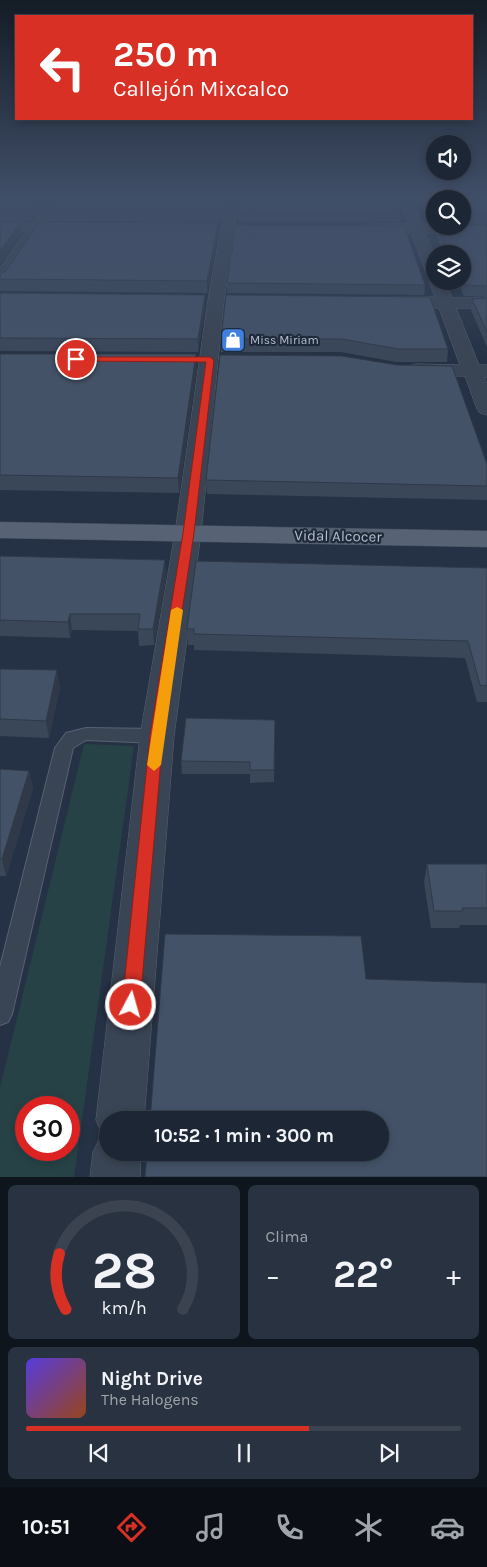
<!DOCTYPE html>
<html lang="es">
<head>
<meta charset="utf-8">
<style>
	:root { --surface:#1c2634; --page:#293240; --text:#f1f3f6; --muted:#a0a5ac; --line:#3a434f; --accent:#d93025 }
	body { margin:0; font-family:Karla,sans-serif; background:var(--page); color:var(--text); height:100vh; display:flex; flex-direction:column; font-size:19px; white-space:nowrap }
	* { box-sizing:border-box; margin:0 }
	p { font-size:16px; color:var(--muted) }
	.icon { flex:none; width:28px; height:28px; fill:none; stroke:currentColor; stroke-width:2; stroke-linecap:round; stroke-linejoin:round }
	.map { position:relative; height:1177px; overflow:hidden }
	.drawer { display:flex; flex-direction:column; gap:8px; padding:8px; background:#0f151d; flex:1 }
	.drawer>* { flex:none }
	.banner { position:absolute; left:15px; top:15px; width:458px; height:105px; border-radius:0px; box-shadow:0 2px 8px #0003,0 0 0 1px var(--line); background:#d93025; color:#fff; overflow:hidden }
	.fabs { position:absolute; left:426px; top:135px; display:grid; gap:10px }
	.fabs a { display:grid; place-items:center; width:45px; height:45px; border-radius:50%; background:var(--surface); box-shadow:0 2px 8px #0003,0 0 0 1px var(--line); font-size:25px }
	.speed { position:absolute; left:15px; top:1096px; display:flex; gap:10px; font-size:25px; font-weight:700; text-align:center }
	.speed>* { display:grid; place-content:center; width:65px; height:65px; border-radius:50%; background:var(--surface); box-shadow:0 2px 8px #0003,0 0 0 1px var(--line); line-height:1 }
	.speed .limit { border:8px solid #d22; background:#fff; color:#111 }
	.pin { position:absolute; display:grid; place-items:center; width:42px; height:42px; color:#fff; margin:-21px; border:2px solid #fff; border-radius:50%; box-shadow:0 1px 5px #0007 }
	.me { position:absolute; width:55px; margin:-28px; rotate:6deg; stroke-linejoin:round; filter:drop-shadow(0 0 4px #0008) }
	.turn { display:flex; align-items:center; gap:18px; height:105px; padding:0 15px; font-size:22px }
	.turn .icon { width:65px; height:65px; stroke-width:2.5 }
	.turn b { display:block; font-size:35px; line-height:42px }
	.big { font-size:38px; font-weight:700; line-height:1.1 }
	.drawer .tile { flex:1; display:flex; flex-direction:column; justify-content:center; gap:8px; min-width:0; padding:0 18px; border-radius:8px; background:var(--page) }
	.drawer .dial { align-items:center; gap:0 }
	.dial svg { height:130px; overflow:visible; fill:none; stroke:var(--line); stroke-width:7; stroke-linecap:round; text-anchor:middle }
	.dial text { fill:var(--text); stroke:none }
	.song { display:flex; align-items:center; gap:15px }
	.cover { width:60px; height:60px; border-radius:8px; background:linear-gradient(135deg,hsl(250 70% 55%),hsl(20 70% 35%)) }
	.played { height:5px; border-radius:2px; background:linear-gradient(90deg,var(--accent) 65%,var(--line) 65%) }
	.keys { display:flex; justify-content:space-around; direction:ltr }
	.heat { display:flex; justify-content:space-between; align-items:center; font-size:28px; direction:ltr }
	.drawer .tiles { flex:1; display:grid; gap:8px; grid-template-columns:1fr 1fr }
	.tile:last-child { grid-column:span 2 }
	.trip { position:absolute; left:99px; top:1111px; width:290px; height:50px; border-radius:25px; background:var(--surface); box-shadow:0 2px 8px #0003,0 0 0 1px var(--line); font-weight:700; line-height:50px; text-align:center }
	.dock { display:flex; height:80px; justify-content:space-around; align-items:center; background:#0b0f15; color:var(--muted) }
	.dock .icon { width:35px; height:35px }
	.dock .current { color:var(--accent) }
	.dock b { font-size:22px; color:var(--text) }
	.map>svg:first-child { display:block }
	.green { fill:#274246; fill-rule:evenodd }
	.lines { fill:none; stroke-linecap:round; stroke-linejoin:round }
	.lane-casing { stroke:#586271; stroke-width:2 }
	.street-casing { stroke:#586271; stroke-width:1 }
	.primary-casing { stroke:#434d5d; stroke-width:1 }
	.lane { fill:#394454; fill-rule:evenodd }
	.street { fill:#394454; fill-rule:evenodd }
	.primary { fill:#576374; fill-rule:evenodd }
	.wall { fill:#3a4759 }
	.shaded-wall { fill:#2f3948 }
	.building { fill:#435267; stroke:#2f3948 }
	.route { fill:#d93025; stroke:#8d1f18 }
	.slow { fill:#f59e0b }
	.labels { text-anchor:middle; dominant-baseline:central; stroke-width:4.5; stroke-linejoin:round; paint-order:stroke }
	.far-poi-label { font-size:12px; fill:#b7bfcd; stroke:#1e2939; text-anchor:start }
	.street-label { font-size:15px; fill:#b7bfcd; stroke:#1e2939 }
</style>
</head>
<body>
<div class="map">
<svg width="487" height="1177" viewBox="0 0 487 1177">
	<rect width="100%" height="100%" fill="#253245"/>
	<path class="green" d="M84 744 134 746 74 1177H0V1088ZM26 1108H69V1150H26Z"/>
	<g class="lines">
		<defs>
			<path id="lane" d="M86 728 157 729 163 731 166 736 163 741 157 743 86 740 73 748 12 1014 8 1022 0 1025V967L55 748 66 733Z"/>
			<g id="street">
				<path d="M51 197H63L46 223H73L80 227 73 231H40L6 282 0 284V268L26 231H0V223H32Z"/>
				<path d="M227 197H239L224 300 201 533 174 736 144 1120H108V1152H141L140 1177H90L93 1152 102 1134 96 1120 140 736 175 533 208 300Z"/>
				<path d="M398 197H410L422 224H435V226L487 225V233H425L435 256V281H445L452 298H487V308H456L479 365H487V377H484L487 384V415L480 413 477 409 465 376H416L409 374 406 370 409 366 416 364 460 365 439 308 396 307 390 306 388 302 390 298 396 297H435L429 281 431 279 427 275 411 233 369 232 362 228 369 224H408Z"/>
			</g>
			<path id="primary" d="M0 522 487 531V547L0 538Z"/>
		</defs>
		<use href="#lane" class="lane-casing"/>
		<use href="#street" class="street-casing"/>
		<use href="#primary" class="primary-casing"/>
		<use href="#lane" class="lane"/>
		<use href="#street" class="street"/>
		<use href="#primary" class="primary"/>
	</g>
	<g class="wall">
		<path d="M0 197H49L31 221 0 222Z"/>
		<path d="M58 197H226L220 222 49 221 48 211Z"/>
		<path d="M418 197H487V224L462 223V199H435V223H430Z"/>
		<path d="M238 212H400L399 222H238Z"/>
		<path d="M487 225V297L464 296 457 281H462V254H444L436 235 437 226Z"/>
		<path d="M218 234 207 293 0 291V274Z"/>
		<path d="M227 283 425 285 424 295 227 293Z"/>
		<path d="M0 293 205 295V307L198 352 0 351Z"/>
		<path d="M226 295 448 349 447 362H396L341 352H221V339Z"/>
		<path d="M487 298V347L471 310 472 299Z"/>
		<path d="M0 354 197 367 179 493 0 490Z"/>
		<path d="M487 464V500L207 494 206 480Z"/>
		<path d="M0 556 165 560 166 576 154 645 139 646 138 631 72 630 70 638 0 636Z"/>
		<path d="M487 568V702H477L465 658 194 650V645H188L187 629Z"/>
		<path d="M0 669 60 687 49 738 0 736Z"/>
		<path d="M275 720 274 782 250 783V774H182L181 761Z"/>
		<path d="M0 769 29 771 33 789 6 876H0Z"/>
		<path d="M427 864H487V925H460L459 928H431L424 882Z"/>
	</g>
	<g class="shaded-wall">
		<path d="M40 197H49L31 221 30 211Z"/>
		<path d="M223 197H226L220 222V212Z"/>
		<path d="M21 222 22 233 0 265V251Z"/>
		<path d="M218 223V234L207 293V281Z"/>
		<path d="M205 295V307L198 352V339Z"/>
		<path d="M196 354 197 367 179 493 178 478Z"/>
		<path d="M165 560 166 576 154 645 153 629Z"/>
		<path d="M70 614 72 630 70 638 68 622Z"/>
		<path d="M57 670 60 687 49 738 46 721Z"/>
		<path d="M29 771 33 789 6 876 2 859Z"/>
	</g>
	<g class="building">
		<path d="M0 197H40L30 211H0Z"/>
		<path d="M58 197H223L220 212 48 211Z"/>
		<path d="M240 197H395L400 212H238Z"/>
		<path d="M423 197H487V214H462V199H435V214H431Z"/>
		<path d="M0 222H21L0 251Z"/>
		<path d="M40 222 218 223 207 281 0 279V274L6 271Z"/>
		<path d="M236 225 404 226 425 285 227 283Z"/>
		<path d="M462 225H487V286L466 285 462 279V254H450L437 226H462Z"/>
		<path d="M0 293 205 295 198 339 0 338Z"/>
		<path d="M226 295 430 297 448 349H398L342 339H221Z"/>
		<path d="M487 298V332L472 299Z"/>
		<path d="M0 354H196L178 478 0 475Z"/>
		<path d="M220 355 342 356 397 365 452 366 487 464V486L206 480Z"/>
		<path d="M0 556 165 560 153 629H138L140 614H70L68 622 0 620Z"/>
		<path d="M196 561 487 568V686L480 685 468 641 194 634V629H187Z"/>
		<path d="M0 669 57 670 46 721 0 719Z"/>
		<path d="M186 718 275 720 274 770H250V762L181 761Z"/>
		<path d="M0 769 29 771 2 859H0Z"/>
		<path d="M427 864H487V908H462L463 911H434Z"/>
		<path d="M165 934 361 936 366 979 487 983V1177H145L147 1152H380V1120H150Z"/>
	</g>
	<linearGradient id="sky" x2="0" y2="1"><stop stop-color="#141c26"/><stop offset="0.55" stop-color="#404f68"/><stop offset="1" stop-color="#404f68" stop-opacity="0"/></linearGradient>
	<rect width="487" height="361" fill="url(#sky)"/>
	<path class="route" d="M76 357H210L214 360 194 533 163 736 140 1005 138 1011 131 1013 125 1011 122 1005 150 736 183 533 206 362 73 361 72 359Z"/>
	<path class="slow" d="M177 607 183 610 161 765 154 771 147 765 171 610Z"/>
	<defs>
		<symbol id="shop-square" viewBox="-11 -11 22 22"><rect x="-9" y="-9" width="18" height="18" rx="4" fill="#3f7fe0" stroke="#1e2939"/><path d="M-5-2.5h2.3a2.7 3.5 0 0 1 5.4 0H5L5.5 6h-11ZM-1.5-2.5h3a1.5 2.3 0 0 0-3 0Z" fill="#fff"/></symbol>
	</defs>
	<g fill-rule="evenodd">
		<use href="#shop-square" x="219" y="326" width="28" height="28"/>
	</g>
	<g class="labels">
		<g class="far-poi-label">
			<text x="250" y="340">Miss Miriam</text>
		</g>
		<g class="street-label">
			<text transform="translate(338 536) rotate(1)">Vidal Alcocer</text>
		</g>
	</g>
</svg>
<div class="fabs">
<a><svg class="icon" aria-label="sound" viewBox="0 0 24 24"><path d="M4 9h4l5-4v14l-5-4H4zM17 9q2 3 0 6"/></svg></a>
<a><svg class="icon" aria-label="search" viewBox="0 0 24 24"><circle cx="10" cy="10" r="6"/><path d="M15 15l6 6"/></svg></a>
<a><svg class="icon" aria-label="layers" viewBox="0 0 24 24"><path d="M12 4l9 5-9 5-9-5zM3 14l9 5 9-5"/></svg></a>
</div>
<div class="speed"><div class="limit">30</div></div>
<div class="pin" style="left:76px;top:359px;background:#d93025"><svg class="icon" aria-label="arrive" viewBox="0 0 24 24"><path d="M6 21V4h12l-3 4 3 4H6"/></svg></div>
<svg class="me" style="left:131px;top:1005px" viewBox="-20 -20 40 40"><circle r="17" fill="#d93025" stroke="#fff" stroke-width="3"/><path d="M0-11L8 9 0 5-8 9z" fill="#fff"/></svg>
<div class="trip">10:52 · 1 min · 300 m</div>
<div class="banner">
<div class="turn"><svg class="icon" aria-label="left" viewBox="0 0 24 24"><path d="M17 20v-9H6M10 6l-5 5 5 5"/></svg><div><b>250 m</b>Callejón Mixcalco</div></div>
</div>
</div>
<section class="drawer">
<div class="tiles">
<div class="tile dial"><svg viewBox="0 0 100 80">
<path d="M14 69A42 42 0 1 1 86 69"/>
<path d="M14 69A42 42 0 0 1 10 35" stroke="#d93025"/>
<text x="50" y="56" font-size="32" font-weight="700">28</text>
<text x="50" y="72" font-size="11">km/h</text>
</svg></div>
<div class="tile"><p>Clima</p>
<div class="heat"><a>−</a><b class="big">22°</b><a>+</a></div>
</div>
<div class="tile">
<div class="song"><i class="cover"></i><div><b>Night Drive</b><p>The Halogens</p></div></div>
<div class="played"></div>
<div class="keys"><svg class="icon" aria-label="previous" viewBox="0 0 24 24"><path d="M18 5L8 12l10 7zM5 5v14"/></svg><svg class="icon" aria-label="pause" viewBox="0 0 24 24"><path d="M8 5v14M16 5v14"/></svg><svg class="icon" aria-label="next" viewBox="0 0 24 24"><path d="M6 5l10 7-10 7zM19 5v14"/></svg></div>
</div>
</div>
</section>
<nav class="dock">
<b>10:51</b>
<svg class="icon current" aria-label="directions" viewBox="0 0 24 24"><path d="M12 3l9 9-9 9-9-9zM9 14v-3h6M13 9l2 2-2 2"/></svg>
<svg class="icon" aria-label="music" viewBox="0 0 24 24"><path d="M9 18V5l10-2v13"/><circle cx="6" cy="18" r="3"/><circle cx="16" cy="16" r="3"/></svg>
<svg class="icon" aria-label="phone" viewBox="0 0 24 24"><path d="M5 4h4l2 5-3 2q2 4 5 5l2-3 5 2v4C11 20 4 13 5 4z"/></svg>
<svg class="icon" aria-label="climate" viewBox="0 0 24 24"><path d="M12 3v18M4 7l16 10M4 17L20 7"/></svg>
<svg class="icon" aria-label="car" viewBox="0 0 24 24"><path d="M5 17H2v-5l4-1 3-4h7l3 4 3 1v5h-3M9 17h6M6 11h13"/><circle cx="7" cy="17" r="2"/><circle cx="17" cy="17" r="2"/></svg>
</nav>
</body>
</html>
